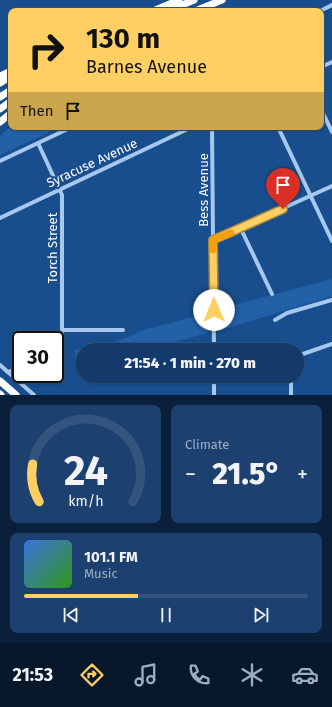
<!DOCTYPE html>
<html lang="en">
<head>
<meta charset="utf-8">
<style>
	:root { --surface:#133a6a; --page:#1c4170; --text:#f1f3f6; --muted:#9dadc1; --line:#32547e; --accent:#ffcf63 }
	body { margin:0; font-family:"Fira Sans",sans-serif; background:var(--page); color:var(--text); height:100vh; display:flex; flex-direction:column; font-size:15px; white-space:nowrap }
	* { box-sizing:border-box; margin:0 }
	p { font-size:13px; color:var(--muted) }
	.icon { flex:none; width:22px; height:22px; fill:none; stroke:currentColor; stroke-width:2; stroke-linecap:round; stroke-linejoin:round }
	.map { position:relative; height:395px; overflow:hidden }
	.drawer { display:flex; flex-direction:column; gap:10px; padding:10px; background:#0a203a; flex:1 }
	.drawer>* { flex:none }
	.hud { position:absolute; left:8px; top:8px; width:316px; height:122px; border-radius:8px; box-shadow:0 1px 3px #0004,0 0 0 1px var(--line); background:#ffcf63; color:#111; overflow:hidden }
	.speed { position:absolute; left:12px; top:331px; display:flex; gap:8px; font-size:20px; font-weight:700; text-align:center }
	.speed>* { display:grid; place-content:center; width:52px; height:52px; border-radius:50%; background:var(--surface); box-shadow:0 1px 3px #0004,0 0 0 1px var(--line); line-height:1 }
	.speed .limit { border:2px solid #111; border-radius:6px; background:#fff; color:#111 }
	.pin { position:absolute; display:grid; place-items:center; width:34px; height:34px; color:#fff; margin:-41px -17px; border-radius:50% 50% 50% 0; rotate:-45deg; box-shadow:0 0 4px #0007 }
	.pin .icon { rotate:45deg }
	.me { position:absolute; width:44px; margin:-22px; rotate:359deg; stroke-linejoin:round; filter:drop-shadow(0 0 3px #0008) }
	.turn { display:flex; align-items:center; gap:14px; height:84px; padding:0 12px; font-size:18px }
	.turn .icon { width:52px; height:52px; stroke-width:2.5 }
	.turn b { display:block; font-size:28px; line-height:34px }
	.then { display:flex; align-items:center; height:38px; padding:0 12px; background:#0003; gap:8px; font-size:15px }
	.big { font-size:30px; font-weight:800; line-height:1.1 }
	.drawer .tile { flex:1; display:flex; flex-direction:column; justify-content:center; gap:6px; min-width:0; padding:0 14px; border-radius:8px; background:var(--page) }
	.drawer .dial { align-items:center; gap:0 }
	.dial svg { height:104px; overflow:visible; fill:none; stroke:var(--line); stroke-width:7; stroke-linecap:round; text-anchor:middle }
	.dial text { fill:var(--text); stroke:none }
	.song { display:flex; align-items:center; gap:12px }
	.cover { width:48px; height:48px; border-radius:6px; background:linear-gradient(135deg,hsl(220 70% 55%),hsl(110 70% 35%)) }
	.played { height:4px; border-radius:2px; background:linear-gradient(90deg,var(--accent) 40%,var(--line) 40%) }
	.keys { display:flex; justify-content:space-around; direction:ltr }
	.heat { display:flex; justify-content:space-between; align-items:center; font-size:22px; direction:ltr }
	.drawer .tiles { flex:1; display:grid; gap:10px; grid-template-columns:1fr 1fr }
	.tile:last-child { grid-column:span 2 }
	.trip { position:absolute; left:76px; top:343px; width:228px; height:40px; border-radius:20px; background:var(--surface); box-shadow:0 1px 3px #0004,0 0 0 1px var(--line); font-weight:800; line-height:40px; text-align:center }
	.menu { display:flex; height:64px; justify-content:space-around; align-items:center; background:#08172a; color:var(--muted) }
	.menu .icon { width:28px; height:28px }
	.menu .on { color:var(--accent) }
	.menu b { font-size:18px; color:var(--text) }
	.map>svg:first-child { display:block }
	.green { fill:#2260a7 }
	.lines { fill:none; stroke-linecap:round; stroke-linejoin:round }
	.minor { stroke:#a6c8ee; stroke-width:4 }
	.motorway { stroke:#fff; stroke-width:7 }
	.route-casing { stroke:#a68740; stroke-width:10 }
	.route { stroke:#ffcf63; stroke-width:7 }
	.slow { stroke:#f59e0b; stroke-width:7 }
	.labels { text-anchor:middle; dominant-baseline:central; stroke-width:4; stroke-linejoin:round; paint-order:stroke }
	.street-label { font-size:13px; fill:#fff; stroke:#194e8e }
</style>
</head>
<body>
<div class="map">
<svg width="332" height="395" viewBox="0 0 332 395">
	<rect width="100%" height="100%" fill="#194e8e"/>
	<g class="green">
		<path d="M11 126V127H60L0 155V136Z"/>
		<path d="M332 279V296L218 331 219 309Z"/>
		<path d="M208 313 207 333 146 350H83V356H75V350L100 346 129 337 140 331Z"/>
	</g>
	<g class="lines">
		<g class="minor">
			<path d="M320 11 332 5"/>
			<path d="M321 67 332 62"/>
			<path d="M321 109 332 132"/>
			<path d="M212 127 214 350"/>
			<path d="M278 127 332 241"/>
			<path d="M38 143 62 195V351L59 356 55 358"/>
			<path d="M0 161 72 127"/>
			<path d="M0 218 192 127"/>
			<path d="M241 229 272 294"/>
			<path d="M213 240 332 186"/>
			<path d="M275 320 287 313 332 300"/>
			<path d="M63 330H123"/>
			<path d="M297 356 332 344"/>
			<path d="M0 365 34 395"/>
			<path d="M8 372 21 367"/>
			<path d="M214 376V395"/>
			<path d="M291 376V395"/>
		</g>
		<g class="motorway">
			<path d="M153 11 179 0"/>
			<path d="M168 11 194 0"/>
			<path d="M195 11 222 0"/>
			<path d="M0 76 11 71"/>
			<path d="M0 83 11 76"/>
			<path d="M0 97 11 90"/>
			<path d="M0 109 11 101"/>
			<path d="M0 122 11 113"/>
			<path d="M0 381 16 395"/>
			<path d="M0 394 1 395"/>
		</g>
	</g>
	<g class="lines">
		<defs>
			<path id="route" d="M214 310 213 240 283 209"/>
		</defs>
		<use href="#route" class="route-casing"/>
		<use href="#route" class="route"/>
		<path class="slow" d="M213 250V240L231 233"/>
	</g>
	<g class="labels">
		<g class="street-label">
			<text transform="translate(92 163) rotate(-25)">Syracuse Avenue</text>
			<text transform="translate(203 190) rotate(-90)">Bess Avenue</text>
			<text transform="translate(52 248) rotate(-90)">Torch Street</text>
		</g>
	</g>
</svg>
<div class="speed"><div class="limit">30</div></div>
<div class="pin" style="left:283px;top:209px;background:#d93025"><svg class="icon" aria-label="arrive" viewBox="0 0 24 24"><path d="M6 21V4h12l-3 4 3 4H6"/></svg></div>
<svg class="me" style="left:214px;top:310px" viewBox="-20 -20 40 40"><circle r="19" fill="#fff"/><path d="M0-13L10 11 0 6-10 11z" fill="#ffcf63"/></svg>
<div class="trip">21:54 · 1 min · 270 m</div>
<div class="hud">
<div class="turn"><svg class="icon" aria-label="right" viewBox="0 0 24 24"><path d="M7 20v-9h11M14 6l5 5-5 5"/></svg><div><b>130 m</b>Barnes Avenue</div></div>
<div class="then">Then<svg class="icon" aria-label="arrive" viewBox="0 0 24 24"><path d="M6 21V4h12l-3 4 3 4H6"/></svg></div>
</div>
</div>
<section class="drawer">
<div class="tiles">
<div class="tile dial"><svg viewBox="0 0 100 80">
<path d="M14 69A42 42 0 1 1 86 69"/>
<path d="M14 69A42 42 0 0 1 9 40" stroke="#ffcf63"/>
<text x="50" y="56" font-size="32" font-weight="700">24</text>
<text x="50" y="72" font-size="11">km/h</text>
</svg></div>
<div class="tile"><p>Climate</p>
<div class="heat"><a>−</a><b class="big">21.5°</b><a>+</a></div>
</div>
<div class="tile">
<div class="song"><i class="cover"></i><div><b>101.1 FM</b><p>Music</p></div></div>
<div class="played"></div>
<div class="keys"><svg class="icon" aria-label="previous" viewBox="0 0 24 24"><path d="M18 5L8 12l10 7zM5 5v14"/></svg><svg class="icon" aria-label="pause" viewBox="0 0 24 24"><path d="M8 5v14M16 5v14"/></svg><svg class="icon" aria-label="next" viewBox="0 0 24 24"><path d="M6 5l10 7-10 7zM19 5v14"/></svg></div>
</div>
</div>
</section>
<nav class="menu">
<b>21:53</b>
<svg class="icon on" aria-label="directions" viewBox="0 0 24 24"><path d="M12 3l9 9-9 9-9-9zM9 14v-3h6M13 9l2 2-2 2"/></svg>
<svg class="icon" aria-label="music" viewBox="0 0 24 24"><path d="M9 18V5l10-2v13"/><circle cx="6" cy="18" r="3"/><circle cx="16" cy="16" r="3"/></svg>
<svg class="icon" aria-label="phone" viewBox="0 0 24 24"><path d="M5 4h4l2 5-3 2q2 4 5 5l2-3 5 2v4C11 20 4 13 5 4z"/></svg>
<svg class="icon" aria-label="climate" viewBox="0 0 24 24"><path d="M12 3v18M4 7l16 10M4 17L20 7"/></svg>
<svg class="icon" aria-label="car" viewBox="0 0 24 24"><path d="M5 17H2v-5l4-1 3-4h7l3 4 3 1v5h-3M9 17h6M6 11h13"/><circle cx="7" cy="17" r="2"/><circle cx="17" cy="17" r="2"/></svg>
</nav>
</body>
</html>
